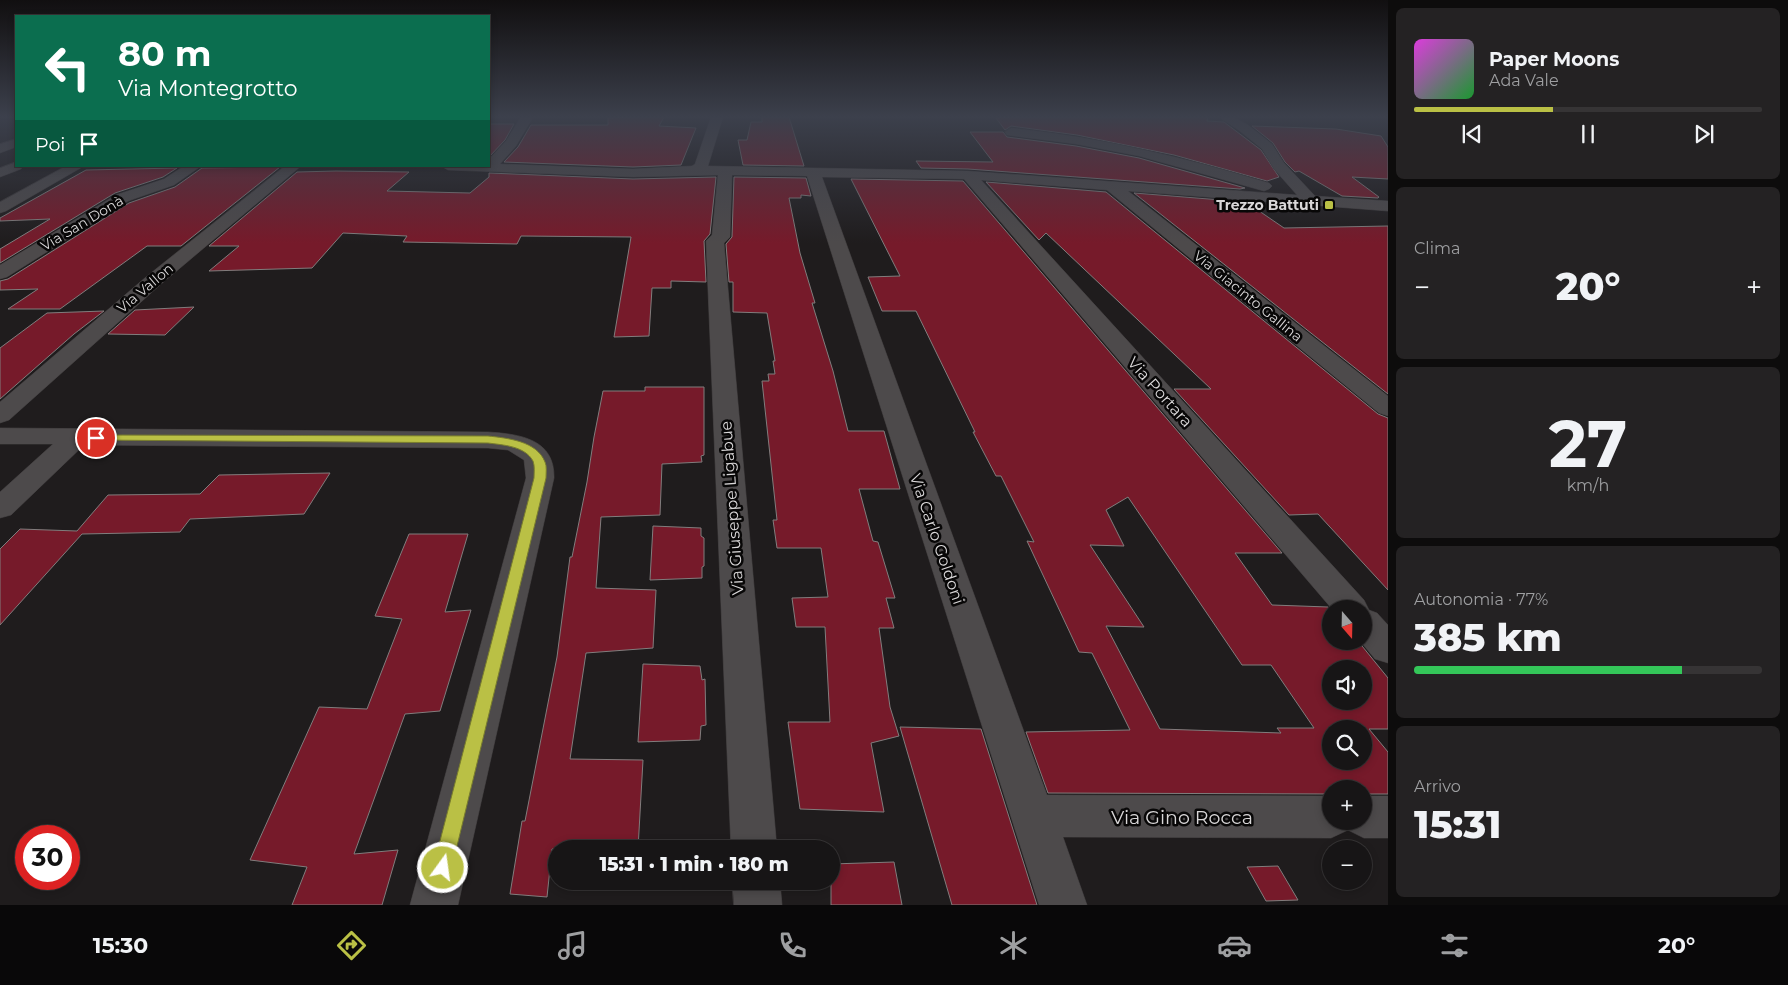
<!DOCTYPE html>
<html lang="it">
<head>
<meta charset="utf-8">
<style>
	:root { --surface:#171516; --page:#242223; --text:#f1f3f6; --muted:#9e9fa1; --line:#363435; --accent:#bac045 }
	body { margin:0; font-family:Montserrat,sans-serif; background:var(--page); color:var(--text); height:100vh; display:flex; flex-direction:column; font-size:19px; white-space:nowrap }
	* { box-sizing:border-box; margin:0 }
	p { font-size:16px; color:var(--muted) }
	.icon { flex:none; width:28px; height:28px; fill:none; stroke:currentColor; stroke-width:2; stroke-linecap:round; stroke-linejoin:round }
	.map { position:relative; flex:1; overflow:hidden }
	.panel { display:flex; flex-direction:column; gap:8px; padding:8px; background:#0d0c0c; width:400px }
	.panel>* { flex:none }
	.hud { position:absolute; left:15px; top:15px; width:475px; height:152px; border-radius:0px; box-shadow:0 2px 8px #0003,0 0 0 1px var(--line); background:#0b6e4f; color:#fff; overflow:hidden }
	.needle { width:32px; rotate:160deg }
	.fabs { position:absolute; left:1322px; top:600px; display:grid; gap:10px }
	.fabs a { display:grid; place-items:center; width:50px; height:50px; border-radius:50%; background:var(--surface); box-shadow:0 2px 8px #0003,0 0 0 1px var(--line); font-size:25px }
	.speed { position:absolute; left:15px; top:825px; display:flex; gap:10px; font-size:25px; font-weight:700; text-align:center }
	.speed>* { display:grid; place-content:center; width:65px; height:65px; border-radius:50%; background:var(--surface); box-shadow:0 2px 8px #0003,0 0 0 1px var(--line); line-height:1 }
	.speed .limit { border:8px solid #d22; background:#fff; color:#111 }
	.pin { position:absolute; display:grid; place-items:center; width:42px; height:42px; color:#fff; margin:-21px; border:2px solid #fff; border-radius:50%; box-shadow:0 1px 5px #0007 }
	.me { position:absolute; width:55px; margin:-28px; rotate:14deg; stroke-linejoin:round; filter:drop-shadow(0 0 4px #0008) }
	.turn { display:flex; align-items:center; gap:18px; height:105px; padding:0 20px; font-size:22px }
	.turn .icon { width:65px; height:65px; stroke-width:2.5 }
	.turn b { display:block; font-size:35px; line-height:42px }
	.then { display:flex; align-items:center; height:48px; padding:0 20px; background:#0003; gap:10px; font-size:19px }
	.big { font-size:38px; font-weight:800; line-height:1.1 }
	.panel .card { flex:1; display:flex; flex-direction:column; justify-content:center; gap:8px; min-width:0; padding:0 18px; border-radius:8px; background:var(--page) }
	.panel .dial { align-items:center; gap:0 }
	.dial b { font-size:65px; line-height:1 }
	.song { display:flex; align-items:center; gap:15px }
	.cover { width:60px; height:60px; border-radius:8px; background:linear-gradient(135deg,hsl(300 70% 55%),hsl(130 70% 35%)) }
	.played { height:5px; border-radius:2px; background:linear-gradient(90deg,var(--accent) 40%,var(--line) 40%) }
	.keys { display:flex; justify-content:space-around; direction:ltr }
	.heat { display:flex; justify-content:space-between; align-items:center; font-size:28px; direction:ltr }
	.charge { height:8px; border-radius:4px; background:linear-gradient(90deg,#34c759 77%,var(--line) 0) }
	.trip { position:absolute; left:548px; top:840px; width:292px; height:50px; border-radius:25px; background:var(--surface); box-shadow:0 2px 8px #0003,0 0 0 1px var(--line); font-weight:800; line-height:50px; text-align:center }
	.dock { display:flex; height:80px; justify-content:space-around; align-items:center; background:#090809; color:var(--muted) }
	.dock .icon { width:35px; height:35px }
	.dock .active { color:var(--accent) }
	.dock b { font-size:22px; color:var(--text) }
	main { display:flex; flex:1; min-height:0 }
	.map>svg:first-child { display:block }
	.building { fill:#761a2a; stroke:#817d7d; fill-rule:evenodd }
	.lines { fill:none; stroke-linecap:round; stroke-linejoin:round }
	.minor-casing { stroke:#3b3839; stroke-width:1 }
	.minor { fill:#4d4a4b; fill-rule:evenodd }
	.route { fill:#bac045; stroke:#797d2d }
	.poi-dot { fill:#bac045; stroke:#080707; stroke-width:2 }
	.labels { text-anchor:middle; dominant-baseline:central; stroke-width:5; stroke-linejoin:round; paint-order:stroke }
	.far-poi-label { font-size:14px; font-weight:bold; fill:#d9d7d8; stroke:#080707; text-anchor:end }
	.far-street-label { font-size:14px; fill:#d9d7d8; stroke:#080707 }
	.street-label { font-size:16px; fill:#d9d7d8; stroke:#080707 }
	.near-street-label { font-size:19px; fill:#d9d7d8; stroke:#080707 }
</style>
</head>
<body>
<main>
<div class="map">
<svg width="1388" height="905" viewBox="0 0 1388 905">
	<rect width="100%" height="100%" fill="#1f1c1d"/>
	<g class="building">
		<path d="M633 117H664L659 126 696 128 681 165 633 167 504 162 518 147 531 125H608V118Z"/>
		<path d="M762 117H789L804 166 743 165 738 140H747L751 122H762Z"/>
		<path d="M1016 117H1208L1207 121 1224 122 1261 150 1279 177 1267 181 1174 155 1077 135 1011 126 1005 130 996 118Z"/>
		<path d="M489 124H514L505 140 489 157Z"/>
		<path d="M1252 126 1336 129 1381 136 1388 147V179L1352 177 1379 197 1378 198 1342 196 1299 171 1295 172 1285 162 1273 143Z"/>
		<path d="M970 132H1003L1007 137 1076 146 1139 158 1245 188 1240 189 968 169 921 168 916 161 993 162Z"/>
		<path d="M280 167 181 246H147L60 309H8L38 289 0 290V281L8 279 129 203 175 187 202 168Z"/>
		<path d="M177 168 163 177 115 193 0 263V249L50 219 0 221V218L86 170Z"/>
		<path d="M336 171 409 172 387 191 470 193 489 177V173L633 179 716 177 710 234 704 241 706 282 671 281V288H652L649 336 614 337 631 237 521 236 517 244 403 242 407 236 343 233 312 268 209 271 239 246H209L297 172Z"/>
		<path d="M734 177 806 178 811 196 801 195V198H789L800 253 815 303H812L833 371 848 431H884L900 489H859L873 541 878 542 895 598H886L894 628H879L890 707 899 736 871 743 884 812 800 809 788 722H830L825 627H796L792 598 828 597 821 548H777L773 520H777L762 381H769L768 374H775L773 361H775L767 313 733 312V282H729L726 244 732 237Z"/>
		<path d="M851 179 963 181 1282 553H1235L1272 605 1328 607 1331 611V641H1358L1388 678V729H1369L1388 752V794H1364V789H1331V794L1048 793 1026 732 1130 730 1092 653 1079 652 1027 541 1034 542 1001 476H996L973 432H975L916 311H882L868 277 900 276ZM1128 497 1242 665H1271L1314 728H1277L1281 733 1160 729 1106 626 1144 627 1090 545 1124 546 1106 510ZM1331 669H1364V701H1331ZM1331 729H1364V761H1331Z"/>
		<path d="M986 182 1106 192 1378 414 1388 418V590L1318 514 1289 515 1174 389H1211L1046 233 1039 240Z"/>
		<path d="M1134 193 1246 202 1284 228 1388 226V394Z"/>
		<path d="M194 307 165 335 108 334 135 310Z"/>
		<path d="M104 311 74 334 0 399V348L47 313Z"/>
		<path d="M645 387H704V455L701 456 702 462 662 464 660 515 601 517 596 588 656 590 653 648 586 653 570 759 643 760 638 849H552L547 897 510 894 522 821H525L557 657 570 557H572L587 482 594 437 603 391H645Z"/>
		<path d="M330 473 304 514 190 519 180 532 82 534 0 625V549L20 529 77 531 108 495 200 494 219 475Z"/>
		<path d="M653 526 701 528V536L704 538V566L702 567V578L650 580Z"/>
		<path d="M409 534H468L445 612 471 610 440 711 405 714 354 854 398 850 382 905H292L307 867 250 860 319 707 367 709 402 619 375 616Z"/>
		<path d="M643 664 700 666 702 680 705 679 706 725 701 726 700 740 638 742Z"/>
		<path d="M900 727 981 729 1037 905H952Z"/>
		<path d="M894 862 902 905H831V864Z"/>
		<path d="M1278 866 1298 900 1266 901 1247 867Z"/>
	</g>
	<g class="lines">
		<defs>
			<g id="minor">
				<path d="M521 117H533L516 146 500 164 633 169 692 166 695 164 711 117H723L708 166 968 171 1297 195 1274 169 1262 149 1240 131 1219 117H1233L1248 125 1272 144 1284 163 1315 196 1388 201V211L1128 191 1388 396V416L1379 413 1107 190 981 180 1364 600 1369 610 1377 613 1388 625V663L1375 659 1360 641H1364V609H1332L964 179 822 177 1047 795 1331 796V821H1364V796H1388V838H1364L1348 830 1331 838 1063 837 1087 905H1039L807 176 732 175 730 237 724 243 777 849H731L706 241 712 235 718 175 633 177 448 170 441 166H489V159L506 141Z"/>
				<path d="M1011 128C1099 137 1184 157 1269 183L1272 186 1269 189 1264 191 1139 156 1076 144 1007 135 1005 132Z"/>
				<path d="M16 139V147L0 153V144Z"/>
				<path d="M16 162V166H23L21 169 0 177V168Z"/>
				<path d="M66 166H84L6 211 0 213V202Z"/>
				<path d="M184 166H201L174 185 128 201 7 277 0 279V265L116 195 164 179Z"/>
				<path d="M285 166H301L160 285 9 420 0 423V402L146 277Z"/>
				<path d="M0 428 488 432C520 434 555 439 554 478L458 905H410L526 478 524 460 508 450 488 448 84 445 11 515 0 518V492L53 444H0Z"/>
				<path d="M732 881H780L782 905H734Z"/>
			</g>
		</defs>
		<use href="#minor" class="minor-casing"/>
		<use href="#minor" class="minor"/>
	</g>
	<linearGradient id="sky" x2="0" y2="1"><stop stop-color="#110f10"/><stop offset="0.48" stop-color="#3c404c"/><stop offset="1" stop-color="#3c404c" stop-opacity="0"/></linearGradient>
	<rect width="1388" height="243" fill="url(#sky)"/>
	<path class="route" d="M96 435 488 436C507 438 537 441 545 462 547 466 546 473 546 478L450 875 443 878 436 875 433 868 534 478C534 473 535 466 533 461 525 446 503 445 488 443L92 440 90 438 92 436Z"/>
	<rect class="poi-dot" x="1324" y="200" width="10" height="10" rx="2.5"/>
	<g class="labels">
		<g class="far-poi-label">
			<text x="1319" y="205">Trezzo Battuti</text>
		</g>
		<g class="far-street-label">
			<text transform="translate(82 223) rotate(-31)">Via San Donà</text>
			<text transform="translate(145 288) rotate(-40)">Via Vallon</text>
			<text transform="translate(1248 296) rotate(39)">Via Giacinto Gallina</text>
		</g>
		<g class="street-label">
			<text transform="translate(1160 392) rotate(48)">Via Portara</text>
			<text transform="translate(732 508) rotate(-94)">Via Giuseppe Ligabue</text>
			<text transform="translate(937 539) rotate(71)">Via Carlo Goldoni</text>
		</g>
		<g class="near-street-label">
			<text x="1182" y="817">Via Gino Rocca</text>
		</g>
	</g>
</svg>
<div class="fabs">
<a><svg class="needle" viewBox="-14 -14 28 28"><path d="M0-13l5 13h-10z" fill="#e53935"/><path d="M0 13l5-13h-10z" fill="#9e9fa1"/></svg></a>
<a><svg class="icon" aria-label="sound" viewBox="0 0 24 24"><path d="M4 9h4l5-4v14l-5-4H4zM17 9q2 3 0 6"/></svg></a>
<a><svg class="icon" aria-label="search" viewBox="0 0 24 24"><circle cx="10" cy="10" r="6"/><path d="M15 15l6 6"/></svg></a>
<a>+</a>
<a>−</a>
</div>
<div class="speed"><div class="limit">30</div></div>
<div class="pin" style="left:96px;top:438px;background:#d93025"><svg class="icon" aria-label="arrive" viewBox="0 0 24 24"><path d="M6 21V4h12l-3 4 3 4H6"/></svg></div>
<svg class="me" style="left:443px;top:868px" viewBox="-20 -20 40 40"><circle r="17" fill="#bac045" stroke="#fff" stroke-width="3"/><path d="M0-11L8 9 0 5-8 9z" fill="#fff"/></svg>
<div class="trip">15:31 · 1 min · 180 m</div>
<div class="hud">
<div class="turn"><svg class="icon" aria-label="left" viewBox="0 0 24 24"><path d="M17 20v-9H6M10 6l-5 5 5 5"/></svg><div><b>80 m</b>Via Montegrotto</div></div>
<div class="then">Poi<svg class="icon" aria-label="arrive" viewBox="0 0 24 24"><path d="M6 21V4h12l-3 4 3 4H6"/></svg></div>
</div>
</div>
<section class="panel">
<div class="card">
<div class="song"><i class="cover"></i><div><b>Paper Moons</b><p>Ada Vale</p></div></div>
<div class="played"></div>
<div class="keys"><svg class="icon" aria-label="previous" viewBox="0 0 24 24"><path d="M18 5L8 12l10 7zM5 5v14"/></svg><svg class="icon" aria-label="pause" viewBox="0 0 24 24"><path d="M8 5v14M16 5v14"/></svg><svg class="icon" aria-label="next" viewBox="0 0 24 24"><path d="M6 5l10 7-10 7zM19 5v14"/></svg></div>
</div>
<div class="card"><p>Clima</p>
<div class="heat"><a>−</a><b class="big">20°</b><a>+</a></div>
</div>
<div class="card dial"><b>27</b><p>km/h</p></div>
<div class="card"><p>Autonomia · 77%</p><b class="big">385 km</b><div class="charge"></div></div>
<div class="card"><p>Arrivo</p><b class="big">15:31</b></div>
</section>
</main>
<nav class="dock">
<b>15:30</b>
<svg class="icon active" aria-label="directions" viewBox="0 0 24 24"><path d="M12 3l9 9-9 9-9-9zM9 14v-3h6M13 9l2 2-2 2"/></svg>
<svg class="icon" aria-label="music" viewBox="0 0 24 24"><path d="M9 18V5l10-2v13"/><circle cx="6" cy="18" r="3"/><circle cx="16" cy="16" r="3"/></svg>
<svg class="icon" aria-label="phone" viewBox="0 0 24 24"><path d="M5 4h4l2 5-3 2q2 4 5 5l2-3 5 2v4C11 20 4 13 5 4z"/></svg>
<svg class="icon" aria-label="climate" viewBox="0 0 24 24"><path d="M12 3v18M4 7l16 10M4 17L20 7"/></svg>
<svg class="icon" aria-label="car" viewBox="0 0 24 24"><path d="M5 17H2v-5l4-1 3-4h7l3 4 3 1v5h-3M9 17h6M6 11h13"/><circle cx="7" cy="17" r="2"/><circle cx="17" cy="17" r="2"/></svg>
<svg class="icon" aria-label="filters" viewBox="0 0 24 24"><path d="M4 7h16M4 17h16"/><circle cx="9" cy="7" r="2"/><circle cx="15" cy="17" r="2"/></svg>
<b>20°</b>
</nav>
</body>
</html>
